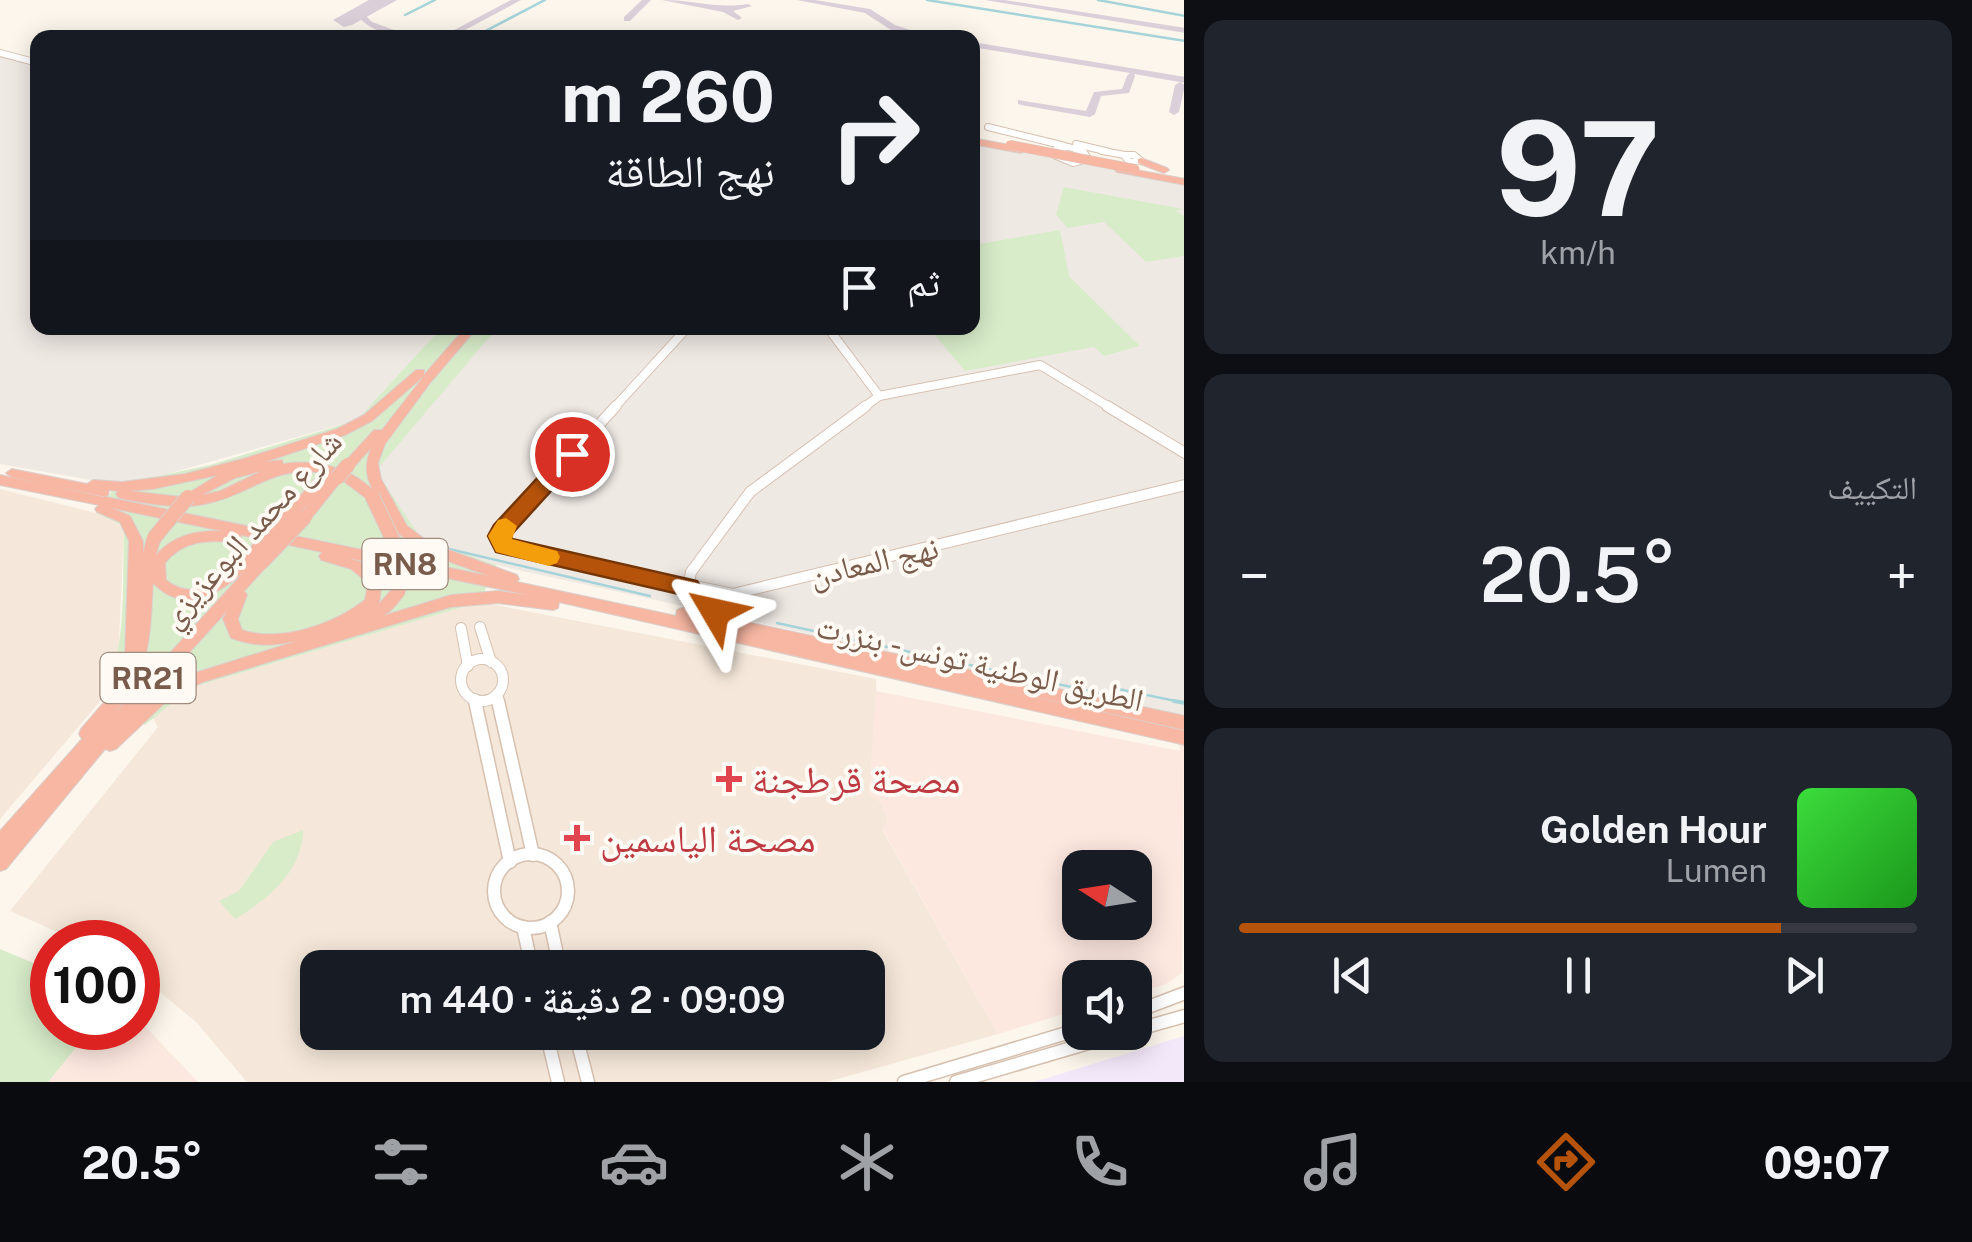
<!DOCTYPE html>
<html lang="ar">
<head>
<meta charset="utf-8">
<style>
	:root { --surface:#171b24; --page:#20242c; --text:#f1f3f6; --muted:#9ea1a6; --line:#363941; --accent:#b45309 }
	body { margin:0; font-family:"Public Sans","Noto Naskh Arabic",sans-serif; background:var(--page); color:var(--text); direction:rtl; height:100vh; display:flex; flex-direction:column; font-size:38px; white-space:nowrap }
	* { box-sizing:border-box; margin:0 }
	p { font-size:32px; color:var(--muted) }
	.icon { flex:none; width:55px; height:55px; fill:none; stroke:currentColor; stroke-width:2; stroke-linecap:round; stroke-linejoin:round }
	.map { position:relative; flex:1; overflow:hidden; direction:ltr }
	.drawer { display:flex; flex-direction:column; gap:20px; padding:20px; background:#0d0f14; width:788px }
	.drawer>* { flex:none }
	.banner { position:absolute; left:30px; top:30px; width:950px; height:305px; border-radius:20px; box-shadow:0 5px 25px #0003; direction:rtl; background:#171b24; color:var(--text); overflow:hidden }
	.needle { width:65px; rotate:282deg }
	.tools { position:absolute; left:1062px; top:850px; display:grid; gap:20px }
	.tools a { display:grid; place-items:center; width:90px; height:90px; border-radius:20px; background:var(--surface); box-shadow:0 5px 25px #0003; font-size:50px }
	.speed { position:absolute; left:30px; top:920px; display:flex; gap:20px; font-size:50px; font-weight:700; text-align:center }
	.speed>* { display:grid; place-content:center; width:130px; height:130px; border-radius:50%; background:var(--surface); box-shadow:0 5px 25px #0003; line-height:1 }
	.speed .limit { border:15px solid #d22; background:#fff; color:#111 }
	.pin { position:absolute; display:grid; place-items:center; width:85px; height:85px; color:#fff; margin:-42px; border:5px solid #fff; border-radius:50%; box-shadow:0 2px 10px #0007 }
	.me { position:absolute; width:110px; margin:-55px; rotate:306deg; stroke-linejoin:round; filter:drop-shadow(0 0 8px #0008) }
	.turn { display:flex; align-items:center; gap:35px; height:210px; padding:0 40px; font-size:45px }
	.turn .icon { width:130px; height:130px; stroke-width:2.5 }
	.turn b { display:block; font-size:70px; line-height:85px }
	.then { display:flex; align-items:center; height:95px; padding:0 40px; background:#0003; gap:20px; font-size:38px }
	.big { font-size:75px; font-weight:600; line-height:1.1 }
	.drawer .widget { flex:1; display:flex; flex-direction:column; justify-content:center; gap:15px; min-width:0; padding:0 35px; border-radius:20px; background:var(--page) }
	.drawer .dial { align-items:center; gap:0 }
	.dial b { font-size:130px; line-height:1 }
	.song { display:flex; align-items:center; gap:30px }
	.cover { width:120px; height:120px; border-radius:15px; background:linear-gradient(135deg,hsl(120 70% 55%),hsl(120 70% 35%)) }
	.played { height:10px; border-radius:5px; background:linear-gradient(90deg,var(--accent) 80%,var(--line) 80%) }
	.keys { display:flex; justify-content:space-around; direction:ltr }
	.heat { display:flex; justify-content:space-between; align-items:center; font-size:55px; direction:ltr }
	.trip { position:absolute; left:300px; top:950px; width:585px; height:100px; border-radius:20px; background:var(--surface); box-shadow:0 5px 25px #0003; font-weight:600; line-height:100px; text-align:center; direction:rtl }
	.menu { display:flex; height:160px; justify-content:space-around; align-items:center; background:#090b0e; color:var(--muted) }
	.menu .icon { width:70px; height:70px }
	.menu .active { color:var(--accent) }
	.menu b { font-size:45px; color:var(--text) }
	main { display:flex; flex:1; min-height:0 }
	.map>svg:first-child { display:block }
	.residential { fill:#f5e8da; fill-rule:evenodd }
	.commercial { fill:#fde8e0; fill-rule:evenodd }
	.industrial { fill:#efe9e4 }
	.education { fill:#f3e8fa }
	.green { fill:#d8ecc9 }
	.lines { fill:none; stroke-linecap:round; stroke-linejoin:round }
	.stream-far1 { stroke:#a5d3da; stroke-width:2.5 }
	.stream { stroke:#a5d3da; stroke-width:4 }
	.taxiway { fill:#dbcfda; fill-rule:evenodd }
	.runway { fill:#dbcfda; fill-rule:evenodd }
	.secondary-far3-casing { stroke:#d6c0b0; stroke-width:8 }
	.secondary-far2-casing { stroke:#d6c0b0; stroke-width:10 }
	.secondary-far1-casing { stroke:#d6c0b0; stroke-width:12 }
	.secondary-casing { stroke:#d6c0b0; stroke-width:15 }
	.highway-casing { stroke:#dad1cd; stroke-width:2 }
	.secondary-far3 { stroke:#fff; stroke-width:6 }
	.secondary-far2 { stroke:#fff; stroke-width:8 }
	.secondary-far1 { stroke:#fff; stroke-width:10 }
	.secondary { stroke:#fff; stroke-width:12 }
	.highway { fill:#f7b7a3; fill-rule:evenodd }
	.highway-bridge-far1-casing { stroke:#dad1cd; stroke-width:10; stroke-linecap:butt }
	.highway-bridge-casing { stroke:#dad1cd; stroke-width:16; stroke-linecap:butt }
	.highway-bridge-far1 { stroke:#f7b7a3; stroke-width:9 }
	.highway-bridge { stroke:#f7b7a3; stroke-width:14 }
	.route { fill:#b45309; stroke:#753606; stroke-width:2.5 }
	.slow { fill:#f59e0b }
	.health-dot { fill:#e0444e; stroke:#fffaf3; stroke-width:4 }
	.labels { text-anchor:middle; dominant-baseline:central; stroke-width:8; stroke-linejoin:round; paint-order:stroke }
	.shield { fill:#fffaf3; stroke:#a28b7f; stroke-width:2.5 }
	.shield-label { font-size:30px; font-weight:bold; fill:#7a5c4d }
	.street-label { font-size:32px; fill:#7a5c4d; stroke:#fffaf3 }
	.near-health-label { font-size:38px; fill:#be3a42; stroke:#fffaf3; text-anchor:start }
</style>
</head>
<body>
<main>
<section class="drawer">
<div class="widget dial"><b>97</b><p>km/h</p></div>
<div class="widget"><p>التكييف</p>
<div class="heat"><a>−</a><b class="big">20.5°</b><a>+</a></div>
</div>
<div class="widget">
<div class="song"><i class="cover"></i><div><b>Golden Hour</b><p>Lumen</p></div></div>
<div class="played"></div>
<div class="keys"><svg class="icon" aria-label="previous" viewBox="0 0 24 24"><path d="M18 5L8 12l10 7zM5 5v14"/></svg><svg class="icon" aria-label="pause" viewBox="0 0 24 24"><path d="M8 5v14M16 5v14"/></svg><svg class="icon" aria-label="next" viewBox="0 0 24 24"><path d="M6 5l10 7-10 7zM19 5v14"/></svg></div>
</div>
</section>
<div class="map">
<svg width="1185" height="1082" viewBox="0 0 1185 1082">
	<rect width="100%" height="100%" fill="#fdf6ec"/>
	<g class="residential">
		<path d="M0 489 96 513 124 526 119 643 113 679 102 699 0 819Z"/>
		<path d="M480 602 876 679 881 803 888 818 883 831 998 1034 827 1082H247L196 1022 138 974V942H80L10 911 158 727 152 716 177 696 190 688ZM318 968H868V1032H318Z"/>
	</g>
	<g class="commercial">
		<path d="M876 691 1180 751 1179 740 1184 741 1182 973 1166 984 1135 993V978H1080V1009L998 1034 883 830 888 818 881 803 869 794ZM1080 868H1135V922H1080Z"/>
		<path d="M138 1019 198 1082H48L92 1028H138Z"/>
	</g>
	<g class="industrial">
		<path d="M0 51 37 61 38 328H441L357 420 125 486 0 464Z"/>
		<path d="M973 140 1184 181V716L496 565 450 552 421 538 377 476 376 463 479 328H972Z"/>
	</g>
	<path class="education" d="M1184 1036V1082H1034Z"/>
	<g class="green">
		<path d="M1064 187 1183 209 1176 211 1184 216V256L1146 262 1104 222 1067 228 1056 214Z"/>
		<path d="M1060 230 1069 276 1140 346 1104 356 1094 347 965 371 929 328H972L973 245Z"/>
		<path d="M441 328H497L376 471 421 538 496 565 480 602 190 688 145 725 102 699C128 649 122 582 124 526L96 513 116 485 210 465 357 420Z"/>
		<path d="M303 830C303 871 267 900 235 919L219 901 239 891 273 842Z"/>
		<path d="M0 949 52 971V1028H92L48 1082H0Z"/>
	</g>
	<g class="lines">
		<g class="stream-far1">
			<path d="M927 0 1185 41"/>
			<path d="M1098 0 1185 16"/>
			<path d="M405 15 435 0"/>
			<path d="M365 35 373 38"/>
			<path d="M472 38 545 0"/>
			<path d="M449 549 650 596"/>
			<path d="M777 623 1108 695 1118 689 1185 703"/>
		</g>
		<path class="stream" d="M1174 701 1185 703"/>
		<g class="taxiway">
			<path d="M511 0H521L450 38H439Z"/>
			<path d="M642 0H651L630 21H624V17Z"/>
			<path d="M662 0C694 0 716 9 748 4L752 6 733 11 742 18 738 20 723 12Z"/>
			<path d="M797 0H815L870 9 895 25 935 38H920L900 32V38H892L891 30 865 13Z"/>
			<path d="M985 0H1004L1185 28V33Z"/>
			<path d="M365 7 372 9 365 15 372 22 416 38C394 38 370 31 356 15Z"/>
			<path d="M972 42 1185 77V83L1134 74 1135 76 1129 93 1101 96 1095 114 1090 117 1021 105 1018 104V100L1086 111 1094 92 1122 89 1127 76 1130 73 972 47Z"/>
			<path d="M1180 82 1185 85 1179 112 1174 115 1169 112 1175 85Z"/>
		</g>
		<path class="runway" d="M369 0H397L352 25 344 27 333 20Z"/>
		<defs>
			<g id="secondary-far3">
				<path d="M0 53 38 63"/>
				<path d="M988 127 1065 146"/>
				<path d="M1076 144 1109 152"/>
				<path d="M1069 147 1084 152 1088 159 1073 163 1054 155 1056 149Z"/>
				<path d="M1102 151 1125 155"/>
				<path d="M1124 155H1134L1141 161 1129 162Z"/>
			</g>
			<g id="secondary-far2">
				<path d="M828 328 879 396"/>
				<path d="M614 408 687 328"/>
				<path d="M863 408 879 396 1040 365 1111 408"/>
			</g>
			<g id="secondary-far1">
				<path d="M616 406 502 531 499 536 504 546 733 594 1185 485"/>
				<path d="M1107 406 1185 453"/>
				<path d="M688 587 691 572 750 492 866 406"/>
				<path d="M480 627 491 662"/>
				<path d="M461 628 468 666"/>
				<circle cx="482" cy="680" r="21"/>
				<path d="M497 694 499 703"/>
				<path d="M475 699 476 703"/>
			</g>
			<g id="secondary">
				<path d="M475 701 510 862"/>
				<path d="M498 701 533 855"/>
				<circle cx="531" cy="891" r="37"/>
				<path d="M550 922 560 968"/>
				<path d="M523 927 532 968"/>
				<path d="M1135 1012 1185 993"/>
				<path d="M1135 1030 1185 1016"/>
				<path d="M546 1032 558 1082"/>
				<path d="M575 1032 588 1082"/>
				<path d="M904 1082 1080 1029"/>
				<path d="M956 1082 1126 1032"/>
			</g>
			<g id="highway">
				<path d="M972 128H978L979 130 972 134Z"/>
				<path d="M972 138 1021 147 1026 150 1021 153 972 144Z"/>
				<path d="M1141 158 1167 168 1169 170 1164 173 1138 163V159Z"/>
				<path d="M1120 167 1185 179V185L1117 172 1115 170Z"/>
				<path d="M465 328H477L430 383 385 444 378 463 381 479 407 526 430 543 517 575 519 579 517 582 676 616 677 610 682 608 708 614 693 608 681 587 683 583H693L703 600 729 610 731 614 728 618 1185 716V730L985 686 1185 731V745L559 602 558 608 553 610 498 603 451 607 203 682 171 697 116 749 110 751 105 749 6 869 0 871V831L82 739 79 734 81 729 120 684 131 660 125 655 129 541 120 522 97 512 95 509 99 505 0 485V475L489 576 420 551 397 532 378 497 372 501 367 499 342 480 310 520 305 522 298 517 309 503 298 515H288L286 512 288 509 321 473C275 465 251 494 209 503 181 510 151 504 123 499L118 497 116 494 118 491 109 490 108 495 103 497 12 477 6 473 12 469 87 484 93 480 122 482 185 474 246 458 337 429 364 415 416 370H424V375ZM424 376 382 430H374L342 465 348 469 353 468 371 448C365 464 365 475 373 490 349 467 315 459 283 464L282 460 265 462 345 435 372 421ZM262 471 220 491 202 495 235 478ZM218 475 182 497 130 491 153 489ZM112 508 222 531C196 530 174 535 156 555L161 538 154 533 147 538 143 553V541L130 516ZM241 535 322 552 319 556 321 560 351 569 368 583 365 600C334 624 281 643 242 630L238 619 247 595 244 591 266 567 268 563 266 559 261 558 255 560 254 555C227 554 208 612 166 580L165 563C184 540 207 540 235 542L240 541ZM348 558 529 595 498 591 451 595 383 616C392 611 400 601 405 592L403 588H393L379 604C384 576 377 566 348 558ZM244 572 116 712C151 670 150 635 153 583 183 614 216 596 244 572ZM227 611 223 619 231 638C256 647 271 646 297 641L166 682 148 698Z"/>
			</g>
		</defs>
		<use href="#secondary-far3" class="secondary-far3-casing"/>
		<use href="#secondary-far2" class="secondary-far2-casing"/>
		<use href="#secondary-far1" class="secondary-far1-casing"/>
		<use href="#secondary" class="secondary-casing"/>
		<use href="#highway" class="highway-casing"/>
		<use href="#secondary-far3" class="secondary-far3"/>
		<use href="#secondary-far2" class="secondary-far2"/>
		<use href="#secondary-far1" class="secondary-far1"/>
		<use href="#secondary" class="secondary"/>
		<use href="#highway" class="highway"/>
		<defs>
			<path id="highway-bridge-far1" d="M1010 145 1135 169"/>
			<g id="highway-bridge">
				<path d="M337 478 348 465"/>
				<path d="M372 496 400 555 398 592"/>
				<path d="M154 538 188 497"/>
				<path d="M249 559 293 512"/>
				<path d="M261 563 305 517"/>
			</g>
		</defs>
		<use href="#highway-bridge-far1" class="highway-bridge-far1-casing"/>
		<use href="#highway-bridge" class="highway-bridge-casing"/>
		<use href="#highway-bridge-far1" class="highway-bridge-far1"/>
		<use href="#highway-bridge" class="highway-bridge"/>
	</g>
	<path class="route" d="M572 446 580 448 583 454 580 459 511 535 512 539 697 581C706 597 720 598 727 612L723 618 715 621 685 607 679 594 496 552 488 536 494 525 565 448Z"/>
	<path class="slow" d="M506 518 517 526 512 539 557 551 560 557 557 563 549 566 496 552 488 536 498 520Z"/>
	<g class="health-dot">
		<path d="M724 764h10v10h10v10h-10v10h-10v-10h-10v-10h10z"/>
		<path d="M572 823h10v10h10v10h-10v10h-10v-10h-10v-10h10z"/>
	</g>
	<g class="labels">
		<g class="shield">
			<rect x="362.5" y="539" width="85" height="50" rx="8"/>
			<rect x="100.5" y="653" width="95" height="50" rx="8"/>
		</g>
		<g class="shield-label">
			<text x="405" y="564">RN8</text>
			<text x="148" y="678">RR21</text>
		</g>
		<g class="street-label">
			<text transform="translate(251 529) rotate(-48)">شارع محمد البوعزيزي</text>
			<text transform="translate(874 561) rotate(-13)">نهج المعادن</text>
			<text transform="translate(980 663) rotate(13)">الطريق الوطنية تونس - بنزرت</text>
		</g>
		<g class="near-health-label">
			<text x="752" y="779">مصحة قرطجنة</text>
			<text x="600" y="838">مصحة الياسمين</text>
		</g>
	</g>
</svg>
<div class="tools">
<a><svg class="needle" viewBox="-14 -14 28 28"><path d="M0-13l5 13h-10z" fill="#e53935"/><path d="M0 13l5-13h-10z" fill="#9ea1a6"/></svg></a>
<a><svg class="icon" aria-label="sound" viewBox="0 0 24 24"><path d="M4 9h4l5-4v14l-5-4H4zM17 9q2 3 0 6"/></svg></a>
</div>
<div class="speed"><div class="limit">100</div></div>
<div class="pin" style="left:572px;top:454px;background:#d93025"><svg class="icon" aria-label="arrive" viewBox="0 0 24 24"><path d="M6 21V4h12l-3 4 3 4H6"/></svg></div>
<svg class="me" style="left:715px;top:612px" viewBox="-20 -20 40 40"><path d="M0-17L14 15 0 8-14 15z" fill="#b45309" stroke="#fff" stroke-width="4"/></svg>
<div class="trip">09:09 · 2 دقيقة · 440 m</div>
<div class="banner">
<div class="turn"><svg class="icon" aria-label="right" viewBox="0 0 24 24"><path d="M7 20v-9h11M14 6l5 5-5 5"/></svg><div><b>260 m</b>نهج الطاقة</div></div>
<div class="then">ثم<svg class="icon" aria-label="arrive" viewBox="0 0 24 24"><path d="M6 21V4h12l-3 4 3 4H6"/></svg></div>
</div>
</div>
</main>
<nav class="menu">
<b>09:07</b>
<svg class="icon active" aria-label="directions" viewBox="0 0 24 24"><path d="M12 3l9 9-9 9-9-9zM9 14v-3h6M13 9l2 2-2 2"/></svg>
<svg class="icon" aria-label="music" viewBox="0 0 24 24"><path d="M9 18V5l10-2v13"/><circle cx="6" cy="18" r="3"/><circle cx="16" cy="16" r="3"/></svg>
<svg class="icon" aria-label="phone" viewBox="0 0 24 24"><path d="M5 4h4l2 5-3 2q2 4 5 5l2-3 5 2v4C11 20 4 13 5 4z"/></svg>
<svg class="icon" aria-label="climate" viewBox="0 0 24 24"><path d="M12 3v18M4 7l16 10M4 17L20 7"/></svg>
<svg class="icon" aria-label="car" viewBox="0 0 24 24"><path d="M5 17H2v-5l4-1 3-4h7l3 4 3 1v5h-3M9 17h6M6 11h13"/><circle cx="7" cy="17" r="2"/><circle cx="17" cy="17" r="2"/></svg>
<svg class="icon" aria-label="filters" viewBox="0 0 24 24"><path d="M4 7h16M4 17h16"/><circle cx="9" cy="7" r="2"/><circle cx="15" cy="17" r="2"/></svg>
<b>20.5°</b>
</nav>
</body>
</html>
